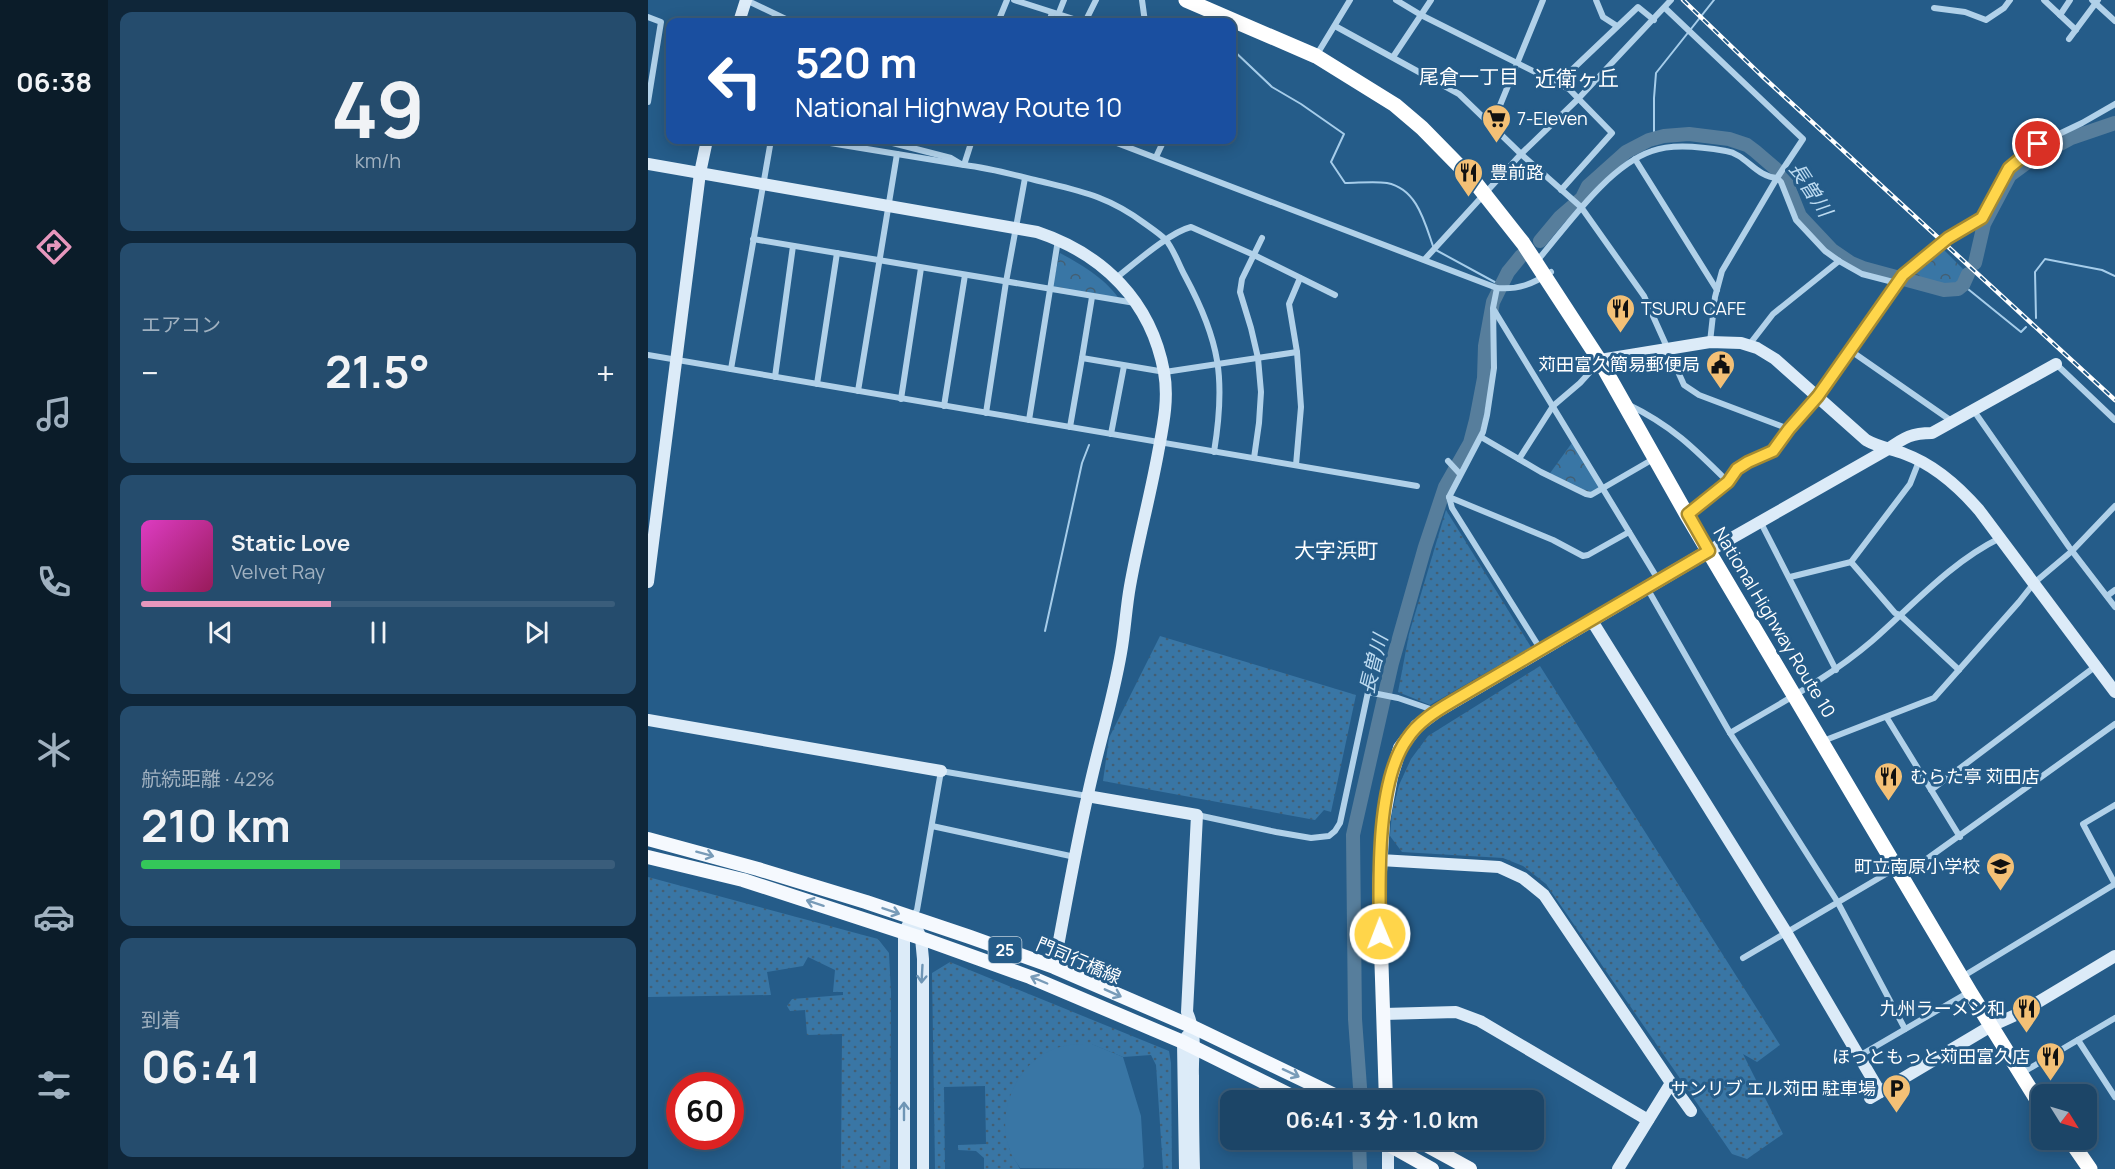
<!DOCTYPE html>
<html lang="ja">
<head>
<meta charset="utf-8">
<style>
	:root { --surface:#1c4567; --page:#254c6d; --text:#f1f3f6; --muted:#a0b1c0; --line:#3a5d7b; --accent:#e797bd }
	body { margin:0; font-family:Manrope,"Noto Sans JP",sans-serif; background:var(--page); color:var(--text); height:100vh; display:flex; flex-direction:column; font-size:22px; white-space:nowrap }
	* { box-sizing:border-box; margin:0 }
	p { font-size:20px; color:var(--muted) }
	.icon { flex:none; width:33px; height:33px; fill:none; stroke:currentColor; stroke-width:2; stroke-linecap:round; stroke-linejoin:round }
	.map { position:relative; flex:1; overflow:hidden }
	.drawer { display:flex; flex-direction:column; gap:12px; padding:12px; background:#0f2639; width:540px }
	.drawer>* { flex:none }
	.guide { position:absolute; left:18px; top:18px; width:570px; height:126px; border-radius:12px; box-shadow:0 3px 15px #0003,0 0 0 2px var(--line); background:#1a4fa0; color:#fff; overflow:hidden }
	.needle { width:39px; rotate:127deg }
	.buttons { position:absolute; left:1383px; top:1084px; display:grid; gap:12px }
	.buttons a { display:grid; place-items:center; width:66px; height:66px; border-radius:12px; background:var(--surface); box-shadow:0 3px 15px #0003,0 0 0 2px var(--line); font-size:30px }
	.speed { position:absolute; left:18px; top:1072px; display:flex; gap:12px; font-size:30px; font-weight:700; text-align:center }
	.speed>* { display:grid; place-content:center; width:78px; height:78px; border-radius:50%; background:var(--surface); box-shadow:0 3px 15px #0003,0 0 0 2px var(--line); line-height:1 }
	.speed .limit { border:9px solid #d22; background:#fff; color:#111 }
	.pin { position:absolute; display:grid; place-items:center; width:51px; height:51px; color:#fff; margin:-26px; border:3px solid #fff; border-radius:50%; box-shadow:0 2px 6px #0007 }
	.me { position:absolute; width:66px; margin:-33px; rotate:359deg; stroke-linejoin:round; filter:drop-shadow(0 0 4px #0008) }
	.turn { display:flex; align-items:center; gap:21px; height:126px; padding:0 30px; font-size:27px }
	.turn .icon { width:78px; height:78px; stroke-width:2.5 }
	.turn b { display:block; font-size:42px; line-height:51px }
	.big { font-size:45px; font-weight:700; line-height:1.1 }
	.drawer .widget { flex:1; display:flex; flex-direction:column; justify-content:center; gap:9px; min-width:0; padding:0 21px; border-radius:12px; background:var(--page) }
	.drawer .dial { align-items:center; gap:0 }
	.dial b { font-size:78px; line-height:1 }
	.song { display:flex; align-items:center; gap:18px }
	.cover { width:72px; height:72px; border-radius:9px; background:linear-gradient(135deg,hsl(310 70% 55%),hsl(330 70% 35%)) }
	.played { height:6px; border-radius:3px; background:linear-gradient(90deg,var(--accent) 40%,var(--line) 40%) }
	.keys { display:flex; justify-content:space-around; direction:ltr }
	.heat { display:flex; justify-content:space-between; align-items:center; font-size:33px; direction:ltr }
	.charge { height:9px; border-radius:4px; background:linear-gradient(90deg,#34c759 42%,var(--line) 0) }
	.trip { position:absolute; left:572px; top:1090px; width:324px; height:60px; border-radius:12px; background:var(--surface); box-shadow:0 3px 15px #0003,0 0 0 2px var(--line); font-weight:700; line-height:60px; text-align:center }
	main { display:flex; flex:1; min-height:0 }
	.dock { display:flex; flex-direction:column; width:108px; justify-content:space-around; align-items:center; background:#0b1c29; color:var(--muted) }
	.dock .icon { width:42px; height:42px }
	.dock .on { color:var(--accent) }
	.dock b { font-size:27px; color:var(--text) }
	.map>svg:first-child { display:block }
	.grass { fill:url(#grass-dots) }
	.park { fill:url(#park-crowns) }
	.pitch { fill:#3976a5 }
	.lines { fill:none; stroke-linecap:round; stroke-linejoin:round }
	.stream { stroke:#a6cdea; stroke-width:2 }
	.river { stroke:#577e9c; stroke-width:14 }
	.street { stroke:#b1d1e9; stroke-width:6 }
	.secondary { stroke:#dcebf8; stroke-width:12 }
	.primary { stroke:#f5f9fe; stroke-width:14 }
	.highway { stroke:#fff; stroke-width:15 }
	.rail-casing { stroke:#fff; stroke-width:4.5 }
	.rail { stroke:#255c89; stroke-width:2; stroke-dasharray:7; stroke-linecap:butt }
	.oneway { stroke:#789bb8 }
	.oneway2 { stroke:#6e95b5 }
	.route-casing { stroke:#a68a30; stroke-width:15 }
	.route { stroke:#ffd54a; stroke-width:10 }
	.labels { text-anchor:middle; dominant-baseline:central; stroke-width:6; stroke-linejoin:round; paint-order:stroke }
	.shield { fill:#255c89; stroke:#becedc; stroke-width:1.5 }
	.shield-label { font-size:16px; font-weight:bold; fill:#fff }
	.poi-label { font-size:18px; fill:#fff; stroke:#255c89; text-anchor:end }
	.street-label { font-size:18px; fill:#fff; stroke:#255c89 }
	.neighbourhood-label { font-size:20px; fill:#fff; stroke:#255c89 }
	.water-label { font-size:20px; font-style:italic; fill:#bddbf1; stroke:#255c89 }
	.quarter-label { font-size:21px; fill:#fff; stroke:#255c89 }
</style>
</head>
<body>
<main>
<nav class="dock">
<b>06:38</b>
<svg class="icon on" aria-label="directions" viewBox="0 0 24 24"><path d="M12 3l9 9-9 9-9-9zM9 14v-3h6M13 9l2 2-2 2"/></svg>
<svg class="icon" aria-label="music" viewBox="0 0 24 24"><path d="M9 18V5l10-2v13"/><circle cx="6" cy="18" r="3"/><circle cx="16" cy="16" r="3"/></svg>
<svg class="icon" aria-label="phone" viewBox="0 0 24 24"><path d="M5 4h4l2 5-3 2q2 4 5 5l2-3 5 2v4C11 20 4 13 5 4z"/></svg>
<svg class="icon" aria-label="climate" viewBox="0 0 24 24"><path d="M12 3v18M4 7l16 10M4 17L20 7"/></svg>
<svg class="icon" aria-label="car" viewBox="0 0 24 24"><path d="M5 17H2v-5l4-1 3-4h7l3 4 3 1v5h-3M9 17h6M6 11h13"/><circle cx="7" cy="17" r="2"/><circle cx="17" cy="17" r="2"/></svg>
<svg class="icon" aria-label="filters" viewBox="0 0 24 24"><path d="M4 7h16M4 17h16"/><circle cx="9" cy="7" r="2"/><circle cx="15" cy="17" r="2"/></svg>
</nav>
<section class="drawer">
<div class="widget dial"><b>49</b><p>km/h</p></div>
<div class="widget"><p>エアコン</p>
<div class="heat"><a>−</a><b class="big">21.5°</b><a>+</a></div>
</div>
<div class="widget">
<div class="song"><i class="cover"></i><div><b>Static Love</b><p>Velvet Ray</p></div></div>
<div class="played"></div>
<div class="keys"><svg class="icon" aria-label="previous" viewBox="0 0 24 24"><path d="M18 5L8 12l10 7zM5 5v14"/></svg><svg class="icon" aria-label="pause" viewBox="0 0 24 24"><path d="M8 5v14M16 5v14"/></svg><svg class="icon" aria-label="next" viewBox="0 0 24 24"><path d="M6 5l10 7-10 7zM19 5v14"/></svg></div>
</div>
<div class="widget"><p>航続距離 · 42%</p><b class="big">210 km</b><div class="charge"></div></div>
<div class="widget"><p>到着</p><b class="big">06:41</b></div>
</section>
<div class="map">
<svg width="1467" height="1169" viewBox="0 0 1467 1169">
	<defs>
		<pattern id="grass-dots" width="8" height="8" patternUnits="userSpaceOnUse" patternTransform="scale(1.5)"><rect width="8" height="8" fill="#3976a5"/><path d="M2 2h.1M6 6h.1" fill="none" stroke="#435f74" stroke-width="1.8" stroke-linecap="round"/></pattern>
		<pattern id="park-crowns" width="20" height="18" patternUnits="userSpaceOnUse" patternTransform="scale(1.5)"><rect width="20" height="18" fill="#3976a5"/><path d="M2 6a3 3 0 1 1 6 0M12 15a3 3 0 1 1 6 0" fill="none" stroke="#435f74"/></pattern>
	</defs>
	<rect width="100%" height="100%" fill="#255c89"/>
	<g class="grass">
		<path d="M798 510 883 647 782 705 750 692 761 634Z"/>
		<path d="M512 636 708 695 683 812 676 810 667 820 455 781 461 738Z"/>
		<path d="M892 666 1132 1045 1109 1062 1095 1054 1135 1134 1099 1159 1084 1154 898 884 875 866 855 858 754 852 742 836 744 813 751 785 763 759 780 736Z"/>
		<path d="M0 877 230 939 241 953 243 993 242 1169H193L194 1034 159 1035 157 1010 142 1011 139 1006 144 999 195 995V992H185L187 970 160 957 155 966 119 972 123 995 0 997Z"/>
		<path d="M302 962 521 1051 523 1063 524 1169H515L508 1065 503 1055 475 1057 443 1044 361 1148 372 1169H336V1158L328 1151 310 1150V1145L338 1144 337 1086 296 1087 297 1169H287L284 973Z"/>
	</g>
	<g class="park">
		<path d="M1292 246 1320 274C1318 280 1316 286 1309 289 1298 294 1265 282 1252 279Z"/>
		<path d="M412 253C434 265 460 280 473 302L403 292Z"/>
		<path d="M926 440 954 488 943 495 900 476Z"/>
	</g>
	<path class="pitch" d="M444 1044 475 1057 493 1116 496 1167 494 1169 372 1168C368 1162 363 1155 361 1148 347 1107 373 1055 416 1046 425 1044 435 1044 444 1044Z"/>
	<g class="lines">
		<g class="stream">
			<path d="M584 49 624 87 653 104 696 134 683 162 697 183C710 183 726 181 739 183 770 189 777 224 786 249L854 286"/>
			<path d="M1006 138V98L1008 73 1066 0"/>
			<path d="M1315 285 1373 332 1378 327"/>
			<path d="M1388 318 1387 272 1397 259 1454 270 1467 276"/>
			<path d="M397 631 434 463 441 445"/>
		</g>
		<g class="river">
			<path d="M892 241 912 217 934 198 940 186 978 152 1001 140 1016 136 1041 134 1081 139 1099 145 1107 151 1136 176 1152 216 1184 250 1203 263 1215 268 1296 290 1310 289 1315 285 1320 274"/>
			<path d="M1327 263 1336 224 1362 175 1381 161 1423 138 1467 123"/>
			<path d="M713 1101 707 1019 705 835 744 663 777 547 797 487 822 443 828 420 836 378 837 346 845 302 860 272 873 256"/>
			<path d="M711 1140 712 1169"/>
		</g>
		<g class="street">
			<path d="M98 0 144 22"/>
			<path d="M366 0 435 22"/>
			<path d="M494 0 497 22"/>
			<path d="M748 0 773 15 921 89 964 133 913 190"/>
			<path d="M948 0 955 17 969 26"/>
			<path d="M1396 0 1428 30"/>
			<path d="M1444 0 1467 21"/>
			<path d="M1017 8 1155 139 1129 178 1074 271 1067 297 1062 342"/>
			<path d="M1286 8 1317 12 1338 20 1356 8 1362 0"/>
			<path d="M410 15 416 0"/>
			<path d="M1412 15 1422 0"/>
			<path d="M0 17 13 22 0 102"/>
			<path d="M350 22 359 0"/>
			<path d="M401 22 404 13"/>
			<path d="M437 22 448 0"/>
			<path d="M687 26 811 94 873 154 933 207 996 296 1036 385 1051 395 1141 429"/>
			<path d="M1421 39 1450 0"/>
			<path d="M668 56 702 0"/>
			<path d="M745 57 783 0"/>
			<path d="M910 83 990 7 1006 20"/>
			<path d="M844 125 895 0"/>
			<path d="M164 140 316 165C341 168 363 174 387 180 431 191 458 195 496 223 503 228 512 234 518 240 526 250 531 265 537 276 572 341 578 379 566 452"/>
			<path d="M233 140 303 158 313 164"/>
			<path d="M461 140 849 288C870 290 885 284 903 272"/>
			<path d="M508 157 516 140"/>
			<path d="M987 159 1069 290"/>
			<path d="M316 165 324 140"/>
			<path d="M1129 178 1133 182 1148 220 1177 251 1191 261 1214 274 1249 283"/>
			<path d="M105 239 487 303"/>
			<path d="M777 259 873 154 930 99 1023 0"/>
			<path d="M889 261C919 226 960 166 1004 151 1025 143 1056 147 1078 151 1098 154 1108 177 1129 178"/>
			<path d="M468 278C486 264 522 232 543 227L606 255 687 295"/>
			<path d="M849 288 845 308 846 368 839 415 835 432 801 497 804 508 893 650"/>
			<path d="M444 297 434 358 517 372 649 352"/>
			<path d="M846 310 1011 581"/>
			<path d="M1101 345 1125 314 1191 261"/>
			<path d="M1203 351 1305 422"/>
			<path d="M0 355 769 486"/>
			<path d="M1408 364 1467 420"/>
			<path d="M83 369 123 140"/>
			<path d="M127 377 145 246"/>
			<path d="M169 384 189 253"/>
			<path d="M210 391 249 154"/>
			<path d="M253 399 273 268"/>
			<path d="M979 404C1023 425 1046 448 1080 482"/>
			<path d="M296 406 317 275"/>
			<path d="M1326 411 1421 547 1467 607"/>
			<path d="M338 413 358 282 377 178"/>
			<path d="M381 420 410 240"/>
			<path d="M422 427 434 358"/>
			<path d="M463 434 476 366"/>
			<path d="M833 437 893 472 938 494 943 495 1007 458"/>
			<path d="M606 458 611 423 613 392 610 358 603 328 592 292 594 279 614 238"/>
			<path d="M871 459 905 406 932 383 951 362"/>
			<path d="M800 461 812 474"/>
			<path d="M648 465 653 407 649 352 641 304 652 278"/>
			<path d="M801 497 905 540 935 556 940 555 981 532"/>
			<path d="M1041 514 1080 482 1089 469 1100 462 1125 451 1141 429 1170 396 1255 275 1300 238 1334 218 1361 168 1372 157 1390 144 1434 123 1467 104"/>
			<path d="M1112 521 1188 670"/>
			<path d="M1203 562 1247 613 1252 615 1311 670"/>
			<path d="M1142 577 1203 562 1262 484 1271 461"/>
			<path d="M999 588 1082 733 1189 901 1257 1029"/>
			<path d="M1459 596 1467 590"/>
			<path d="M1239 718 1312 837"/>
			<path d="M1082 733C1131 704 1181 678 1224 641 1265 605 1303 562 1352 538"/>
			<path d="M1175 741 1286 698 1371 602 1386 583 1424 551 1467 506"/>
			<path d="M1283 790 1448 666"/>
			<path d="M1467 805 1435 824 1467 884"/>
			<path d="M549 815 628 832 663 838 681 836 687 831 692 823 720 692 750 698 788 711"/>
			<path d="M284 826 427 857"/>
			<path d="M264 918 269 910 293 771 439 796"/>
			<path d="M1095 958 1243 871 1255 876 1467 724"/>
			<path d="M1314 977 1467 884"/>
			<path d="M1430 1040 1467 1097"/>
			<path d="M1211 1056 1321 992"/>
			<path d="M1372 1074 1467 1018"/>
		</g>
		<g class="secondary">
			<path d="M91 22 98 0"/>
			<path d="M0 164 389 232C455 254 503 301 516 372 521 399 515 426 510 453 502 497 490 541 482 586 478 608 477 631 473 653 465 700 450 747 440 794 427 851 417 910 406 967"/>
			<path d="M952 361 958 359 1062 342 1093 343 1109 348 1127 359 1218 440C1230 447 1244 449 1257 454 1287 465 1311 487 1331 510L1467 692"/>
			<path d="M1061 551 1240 449C1257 437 1264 433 1284 433L1408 364"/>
			<path d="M0 582 52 173 59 140"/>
			<path d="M944 621 1138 932 1232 1092"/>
			<path d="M0 720 293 771"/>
			<path d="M439 796 549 815 539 1012C550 1038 544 1049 545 1076 545 1107 545 1138 546 1169"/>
			<path d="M732 860 851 867 875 878 896 895 1023 1083 970 1169"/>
			<path d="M264 918 273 938 275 959V1169"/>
			<path d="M736 1014 808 1012 832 1021 1000 1120"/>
			<path d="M1023 1083 1043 1111"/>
			<path d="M1222 1098 1343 1026 1372 1013 1467 956"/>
			<path d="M256 1169V932L264 918"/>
			<path d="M537 1169 535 1042 539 1036"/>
			<path d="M740 1169V1140"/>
		</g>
		<g class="primary">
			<path d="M0 839 110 869 218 902 322 937 406 967 545 1027 699 1101"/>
			<path d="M0 857 95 880 273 938 382 977 535 1042 654 1101"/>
			<path d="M738 1101 731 888 735 821 743 777 752 748 769 726 789 711 1061 551"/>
			<path d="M732 1140 784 1169"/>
			<path d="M769 1140 822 1169"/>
		</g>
		<g class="highway">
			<path d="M538 0 668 56 747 105 774 128 826 181 875 243 952 361 1039 515 1322 992 1394 1108"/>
			<path d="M1422 1140 1442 1169"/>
		</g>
		<defs>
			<path id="rail" d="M1035 0 1114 76 1467 400"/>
		</defs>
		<use href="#rail" class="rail-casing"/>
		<use href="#rail" class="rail"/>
	</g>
	<defs><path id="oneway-shaft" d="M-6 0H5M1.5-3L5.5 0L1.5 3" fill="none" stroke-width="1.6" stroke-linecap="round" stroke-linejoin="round" transform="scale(1.5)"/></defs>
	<g class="oneway">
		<use href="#oneway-shaft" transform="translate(57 854) rotate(15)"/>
		<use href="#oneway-shaft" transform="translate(167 903) rotate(-162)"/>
		<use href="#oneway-shaft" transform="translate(243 911) rotate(19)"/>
		<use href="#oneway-shaft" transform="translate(391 980) rotate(-157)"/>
		<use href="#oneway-shaft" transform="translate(465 993) rotate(24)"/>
		<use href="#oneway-shaft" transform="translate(643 1073) rotate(25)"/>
	</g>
	<g class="oneway2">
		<use href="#oneway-shaft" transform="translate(274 974) rotate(93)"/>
		<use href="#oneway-shaft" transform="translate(256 1111) rotate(-90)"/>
	</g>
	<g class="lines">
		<defs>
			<path id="route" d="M732 934C731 881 728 782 759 739 770 722 788 711 805 701L1061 551 1040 514 1080 482 1089 469 1100 462 1125 451 1141 429 1170 396 1255 275 1300 238 1334 218 1361 168 1390 144"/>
		</defs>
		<use href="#route" class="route-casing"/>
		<use href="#route" class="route"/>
	</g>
	<defs>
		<symbol id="supermarket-pin" viewBox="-11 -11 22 30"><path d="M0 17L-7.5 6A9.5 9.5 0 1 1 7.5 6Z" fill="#f3c076" stroke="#255c89"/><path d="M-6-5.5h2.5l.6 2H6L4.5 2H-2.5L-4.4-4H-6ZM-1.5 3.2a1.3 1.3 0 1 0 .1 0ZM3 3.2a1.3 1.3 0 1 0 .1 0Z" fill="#111"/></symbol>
		<symbol id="restaurant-pin" viewBox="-11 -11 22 30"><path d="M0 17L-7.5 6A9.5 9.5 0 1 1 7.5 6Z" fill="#f3c076" stroke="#255c89"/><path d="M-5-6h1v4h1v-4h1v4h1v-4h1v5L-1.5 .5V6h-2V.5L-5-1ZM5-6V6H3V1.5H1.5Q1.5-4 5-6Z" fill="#111"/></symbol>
		<symbol id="civic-pin" viewBox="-11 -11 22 30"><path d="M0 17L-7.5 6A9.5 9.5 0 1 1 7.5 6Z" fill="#f3c076" stroke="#255c89"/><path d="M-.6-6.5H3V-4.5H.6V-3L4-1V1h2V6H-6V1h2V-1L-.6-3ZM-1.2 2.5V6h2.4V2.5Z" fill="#111"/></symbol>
		<symbol id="school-pin" viewBox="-11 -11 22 30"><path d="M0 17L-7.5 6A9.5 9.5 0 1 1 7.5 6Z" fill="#f3c076" stroke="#255c89"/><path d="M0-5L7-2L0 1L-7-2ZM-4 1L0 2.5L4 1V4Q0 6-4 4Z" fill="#111"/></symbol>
		<symbol id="parking-pin" viewBox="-11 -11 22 30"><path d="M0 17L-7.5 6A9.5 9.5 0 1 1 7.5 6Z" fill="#f3c076" stroke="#255c89"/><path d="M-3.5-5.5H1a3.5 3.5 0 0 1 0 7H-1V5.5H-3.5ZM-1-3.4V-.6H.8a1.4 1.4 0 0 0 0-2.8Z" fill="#111"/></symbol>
	</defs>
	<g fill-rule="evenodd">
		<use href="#supermarket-pin" x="832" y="102" width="33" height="45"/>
		<use href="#restaurant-pin" x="804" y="156" width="33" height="45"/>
		<use href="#restaurant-pin" x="956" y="292" width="33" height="45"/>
		<use href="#civic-pin" x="1056" y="348" width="33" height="45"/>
		<use href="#restaurant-pin" x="1224" y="760" width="33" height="45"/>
		<use href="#school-pin" x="1336" y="850" width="33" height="45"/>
		<use href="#restaurant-pin" x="1362" y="992" width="33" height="45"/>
		<use href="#restaurant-pin" x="1386" y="1040" width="33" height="45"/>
		<use href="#parking-pin" x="1232" y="1072" width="33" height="45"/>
	</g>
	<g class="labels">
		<rect class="shield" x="340.5" y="937" width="33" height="26" rx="4.5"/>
		<g class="shield-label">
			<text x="357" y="950">25</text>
		</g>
		<g class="poi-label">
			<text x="869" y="118" text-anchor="start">7-Eleven</text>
			<text x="842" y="172" text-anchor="start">豊前路</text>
			<text x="993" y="308" text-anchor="start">TSURU CAFE</text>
			<text x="1052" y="364">苅田富久簡易郵便局</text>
			<text x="1262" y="776" text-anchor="start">むらた亭 苅田店</text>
			<text x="1332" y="866">町立南原小学校</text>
			<text x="1357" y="1008">九州ラーメン和</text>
			<text x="1382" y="1056">ほっともっと苅田富久店</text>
			<text x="1228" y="1088">サンリブ エル苅田 駐車場</text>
		</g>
		<g class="street-label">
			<text transform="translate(1127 622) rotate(59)">National Highway Route 10</text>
			<text transform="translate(431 960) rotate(23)">門司行橋線</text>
		</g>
		<g class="neighbourhood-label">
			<text x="821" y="76">尾倉一丁目</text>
		</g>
		<g class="water-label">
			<text transform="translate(1163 189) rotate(57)">長曽川</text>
			<text transform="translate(725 664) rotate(-76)">長曽川</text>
		</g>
		<g class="quarter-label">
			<text x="929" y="78">近衛ヶ丘</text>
			<text x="688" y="550">大字浜町</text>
		</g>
	</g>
</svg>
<div class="buttons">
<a><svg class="needle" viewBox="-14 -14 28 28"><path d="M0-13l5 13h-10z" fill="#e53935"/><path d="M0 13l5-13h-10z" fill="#a0b1c0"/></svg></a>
</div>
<div class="speed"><div class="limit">60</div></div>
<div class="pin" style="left:1390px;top:144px;background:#d93025"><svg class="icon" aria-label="arrive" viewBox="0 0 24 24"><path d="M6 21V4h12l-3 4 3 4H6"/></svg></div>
<svg class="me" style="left:732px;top:934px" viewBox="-20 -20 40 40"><circle r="17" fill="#ffd54a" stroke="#fff" stroke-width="3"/><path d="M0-11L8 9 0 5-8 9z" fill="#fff"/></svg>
<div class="trip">06:41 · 3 分 · 1.0 km</div>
<div class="guide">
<div class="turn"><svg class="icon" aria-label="left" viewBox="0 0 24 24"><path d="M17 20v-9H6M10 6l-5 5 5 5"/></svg><div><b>520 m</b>National Highway Route 10</div></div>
</div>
</div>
</main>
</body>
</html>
